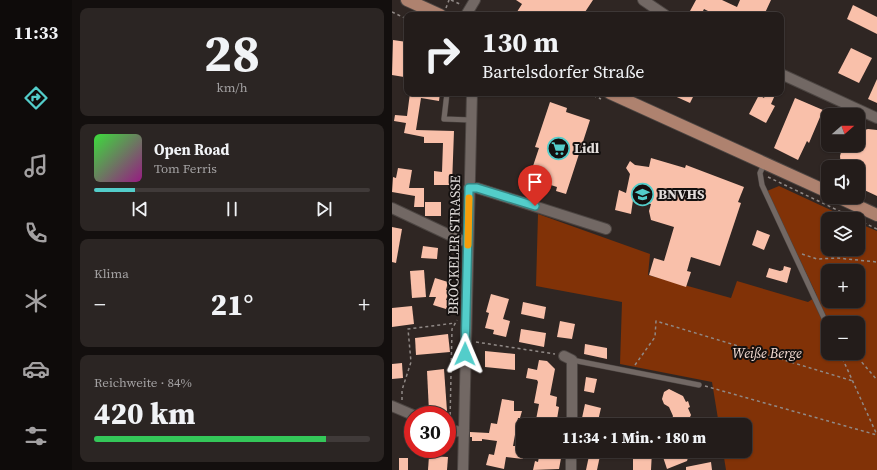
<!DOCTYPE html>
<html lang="de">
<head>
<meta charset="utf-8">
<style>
	:root { --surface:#231c1a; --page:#2b2523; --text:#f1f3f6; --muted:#a3a1a2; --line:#403a39; --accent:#53cdca }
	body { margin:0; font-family:"Source Serif 4",serif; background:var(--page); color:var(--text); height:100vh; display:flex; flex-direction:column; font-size:15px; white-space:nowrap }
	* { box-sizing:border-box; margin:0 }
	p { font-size:13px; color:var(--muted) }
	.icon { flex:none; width:22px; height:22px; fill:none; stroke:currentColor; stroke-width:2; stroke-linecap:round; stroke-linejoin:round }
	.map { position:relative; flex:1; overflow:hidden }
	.panel { display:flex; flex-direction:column; gap:8px; padding:8px; background:#130f0e; width:320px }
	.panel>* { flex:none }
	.banner { position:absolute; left:12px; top:12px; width:380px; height:84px; border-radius:8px; box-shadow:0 1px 3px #0004,0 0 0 1px var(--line); background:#231c1a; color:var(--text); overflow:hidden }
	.needle { width:26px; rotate:70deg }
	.controls { position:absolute; left:429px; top:108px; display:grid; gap:8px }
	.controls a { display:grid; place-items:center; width:44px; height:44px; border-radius:8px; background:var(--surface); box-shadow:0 1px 3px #0004,0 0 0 1px var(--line); font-size:20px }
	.speed { position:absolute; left:12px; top:406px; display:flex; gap:8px; font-size:20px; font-weight:700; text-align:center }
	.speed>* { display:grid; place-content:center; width:52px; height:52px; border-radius:50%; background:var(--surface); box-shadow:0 1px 3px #0004,0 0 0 1px var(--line); line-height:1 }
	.speed .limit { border:6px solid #d22; background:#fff; color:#111 }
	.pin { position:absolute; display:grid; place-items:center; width:34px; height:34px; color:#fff; margin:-41px -17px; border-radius:50% 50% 50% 0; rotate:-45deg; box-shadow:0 0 4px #0007 }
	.pin .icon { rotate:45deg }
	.me { position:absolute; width:44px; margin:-22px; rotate:1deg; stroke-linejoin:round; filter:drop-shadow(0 0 3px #0008) }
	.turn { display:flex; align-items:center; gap:14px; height:84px; padding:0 12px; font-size:18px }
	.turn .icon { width:52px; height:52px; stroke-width:2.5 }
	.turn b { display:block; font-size:28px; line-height:34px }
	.big { font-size:30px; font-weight:800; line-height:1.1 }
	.panel .widget { flex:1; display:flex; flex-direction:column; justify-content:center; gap:6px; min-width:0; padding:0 14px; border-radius:8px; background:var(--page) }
	.panel .dial { align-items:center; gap:0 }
	.dial b { font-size:52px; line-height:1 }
	.song { display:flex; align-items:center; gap:12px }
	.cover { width:48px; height:48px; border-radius:6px; background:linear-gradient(135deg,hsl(120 70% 55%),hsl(310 70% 35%)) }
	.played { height:4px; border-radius:2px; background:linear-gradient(90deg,var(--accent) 15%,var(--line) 15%) }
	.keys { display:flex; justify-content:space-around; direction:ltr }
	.heat { display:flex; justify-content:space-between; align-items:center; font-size:22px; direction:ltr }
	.charge { height:6px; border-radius:3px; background:linear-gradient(90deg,#34c759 84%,var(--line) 0) }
	.trip { position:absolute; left:124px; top:418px; width:236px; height:40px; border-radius:8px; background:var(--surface); box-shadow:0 1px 3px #0004,0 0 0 1px var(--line); font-weight:800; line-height:40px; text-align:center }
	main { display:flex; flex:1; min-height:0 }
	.menu { display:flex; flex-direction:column; width:72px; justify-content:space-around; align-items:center; background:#0e0b0a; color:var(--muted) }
	.menu .icon { width:28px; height:28px }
	.menu .selected { color:var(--accent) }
	.menu b { font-size:18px; color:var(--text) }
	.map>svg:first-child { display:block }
	.forest { fill:#813207; fill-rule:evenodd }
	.building { fill:#f9c0aa }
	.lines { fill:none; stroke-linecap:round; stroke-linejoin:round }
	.lane-casing { stroke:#4c4542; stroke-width:6 }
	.street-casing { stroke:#4c4542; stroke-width:12 }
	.primary-casing { stroke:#4c4542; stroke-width:14 }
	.path { stroke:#908986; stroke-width:1.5; stroke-dasharray:3 3; stroke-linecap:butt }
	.lane { stroke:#726864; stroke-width:5 }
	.street { stroke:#726864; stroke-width:10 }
	.primary { stroke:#ae826f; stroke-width:12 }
	.route-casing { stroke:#368583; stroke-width:10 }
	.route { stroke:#53cdca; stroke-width:7 }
	.slow { stroke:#f59e0b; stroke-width:7 }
	.labels { text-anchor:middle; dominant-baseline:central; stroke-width:4; stroke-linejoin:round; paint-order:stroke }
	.poi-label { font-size:14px; font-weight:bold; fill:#e2dddb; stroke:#14100f; text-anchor:start }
	.street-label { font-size:14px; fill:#e2dddb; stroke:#14100f }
	.park-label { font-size:14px; font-style:italic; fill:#f6ddd4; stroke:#14100f }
</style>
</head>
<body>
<main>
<nav class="menu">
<b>11:33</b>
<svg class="icon selected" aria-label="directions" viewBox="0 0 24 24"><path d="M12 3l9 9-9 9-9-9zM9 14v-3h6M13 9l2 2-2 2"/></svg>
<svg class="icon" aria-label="music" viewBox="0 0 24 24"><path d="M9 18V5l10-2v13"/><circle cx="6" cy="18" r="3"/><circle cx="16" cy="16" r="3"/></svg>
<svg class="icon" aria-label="phone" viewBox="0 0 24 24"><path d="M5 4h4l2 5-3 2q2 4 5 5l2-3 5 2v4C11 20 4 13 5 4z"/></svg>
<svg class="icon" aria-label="climate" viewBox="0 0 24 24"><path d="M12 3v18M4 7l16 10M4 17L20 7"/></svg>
<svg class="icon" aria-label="car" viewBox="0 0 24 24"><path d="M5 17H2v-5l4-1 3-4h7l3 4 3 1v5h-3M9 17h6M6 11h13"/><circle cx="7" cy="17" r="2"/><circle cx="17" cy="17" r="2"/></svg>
<svg class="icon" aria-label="filters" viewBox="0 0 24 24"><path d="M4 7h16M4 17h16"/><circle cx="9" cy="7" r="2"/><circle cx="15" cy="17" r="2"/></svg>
</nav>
<section class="panel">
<div class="widget dial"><b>28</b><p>km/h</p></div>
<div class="widget">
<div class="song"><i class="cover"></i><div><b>Open Road</b><p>Tom Ferris</p></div></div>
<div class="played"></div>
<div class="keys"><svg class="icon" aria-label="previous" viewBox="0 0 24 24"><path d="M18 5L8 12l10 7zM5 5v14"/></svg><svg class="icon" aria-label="pause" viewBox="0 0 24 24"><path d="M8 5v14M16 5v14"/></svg><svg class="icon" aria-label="next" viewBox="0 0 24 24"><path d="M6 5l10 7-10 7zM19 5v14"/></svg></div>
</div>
<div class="widget"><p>Klima</p>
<div class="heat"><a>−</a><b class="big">21°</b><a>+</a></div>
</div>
<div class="widget"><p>Reichweite · 84%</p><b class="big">420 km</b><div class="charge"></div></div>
</section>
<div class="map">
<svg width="485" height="470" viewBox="0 0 485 470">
	<rect width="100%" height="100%" fill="#2f2623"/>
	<path class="forest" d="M387 186 458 219H436V249H466V223L485 231V470H334L331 451H353V425H327L320 382 228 364 230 302 144 286 146 214 258 254 256 275 339 298 345 281 416 302 425 296 375 191ZM436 271H466V301H436ZM436 323H466V353H436Z"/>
	<g class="building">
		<path d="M124 0H201L191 15H123L130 4Z"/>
		<path d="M304 0H330L345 7 348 0H379L372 15H324L312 9 309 15H305L298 11Z"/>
		<path d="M461 5 485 17V34L455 19Z"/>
		<path d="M1 40 15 42 11 65 14 66 12 77 0 75Z"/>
		<path d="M459 48 480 58 467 83 446 73Z"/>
		<path d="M485 79V103L476 99Z"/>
		<path d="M18 93H48L47 101 29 98 24 130 62 131 60 185H42V171L50 172 51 143H32V137L12 133 14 123 2 121 3 115 15 116Z"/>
		<path d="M276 93H303L298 103Z"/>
		<path d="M374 93 383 95 379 104 383 106 374 123 357 114 367 95 372 98Z"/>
		<path d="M403 98 431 110 417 143 415 141 406 160 382 148Z"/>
		<path d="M158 102 175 108 174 112 198 120 174 194 164 191 165 187 137 178 147 148 143 147Z"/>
		<path d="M476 129 485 130V196L468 188 470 184 466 183V167H449L448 156 451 145H466V132Z"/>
		<path d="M259 158 293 168 294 165 352 187 346 202 349 203 328 266 299 257 295 271 299 272 294 287 257 275 262 258 272 261 282 227 259 220 257 211 259 204 241 200 239 214 223 210 227 190 234 193 238 174 234 168 238 161 243 165 257 167Z"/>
		<path d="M6 168 20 170 17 188H32V207H22L23 196 0 192 1 177 4 178Z"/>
		<rect x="33" y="202" width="16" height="14"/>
		<path d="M0 227 10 229 4 263 0 262Z"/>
		<path d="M365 230 378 235 372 250 360 245Z"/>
		<path d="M31 246 46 248 45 259 29 258Z"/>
		<path d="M392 266 399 268 395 283 374 277 377 268 388 271 391 270Z"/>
		<path d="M32 270 34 297 20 298 18 271Z"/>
		<path d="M43 278 56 282 54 290 57 291 54 300 57 301 54 309 41 305 44 297H37Z"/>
		<path d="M99 294 117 299 111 319 118 321 114 337 101 334 102 330 93 328 97 313 94 312Z"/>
		<path d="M131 302 154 307 152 319 129 314Z"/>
		<path d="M20 306 22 324 0 327V308Z"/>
		<path d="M168 321 183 324 180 339 165 337Z"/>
		<path d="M129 329 154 333 152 347 127 342Z"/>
		<path d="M56 334 58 352 24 355 23 338Z"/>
		<path d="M193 344 215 348V359L192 354Z"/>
		<path d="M93 351 123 354V370L93 367Z"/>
		<path d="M147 360 155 361 163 369 158 395 165 397 164 406 167 407 164 425H143L147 404 142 403 146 382 145 380 134 378 136 368 145 370Z"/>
		<path d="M10 363 11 378 0 379V364Z"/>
		<path d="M52 369 55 411 37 412 35 371Z"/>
		<path d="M194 377 205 379 202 393 192 391Z"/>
		<path d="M277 389 291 396 294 402 296 401 298 407 296 408 299 415 294 425H278L281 416 277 407 272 404 270 399 272 392Z"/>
		<path d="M110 399 122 401V411H130L128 418H126L121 446H131V459L114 457 112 469 94 465 97 454 102 455 105 441 90 439V441H80V437H78V432L97 433 99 423 105 424Z"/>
		<path d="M193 404 209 408 205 425H194L195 419 190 418Z"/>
		<path d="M148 451 170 453 167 469 141 470 143 461 146 462Z"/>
		<path d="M198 451H209L205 470H194Z"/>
		<path d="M244 451H260L259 470H241V457H244Z"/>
		<path d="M269 451H298L295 461 275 469Z"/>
		<path d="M37 456 56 457 55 470H36Z"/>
		<rect x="7" y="458" width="9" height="12"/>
		<path d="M319 462 320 470H294V467Z"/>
	</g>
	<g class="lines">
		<defs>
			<g id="lane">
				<path d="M55 93 52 119 79 120"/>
				<path d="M372 164 368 173 370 185 432 318"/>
				<path d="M180 360 307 385"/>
			</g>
			<g id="street">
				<path d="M251 0 273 15"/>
				<path d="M74 15 83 0"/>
				<path d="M389 74 485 118"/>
				<path d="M77 188H85L214 229"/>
				<path d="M0 208 68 240 76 241"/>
				<path d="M172 356 180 360V425"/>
				<path d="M0 406 21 415"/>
				<path d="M55 430 72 432"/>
				<path d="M71 470 80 93"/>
				<path d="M179 470V451"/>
			</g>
			<g id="primary">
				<path d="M15 0 48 15"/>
				<path d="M218 93 436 192"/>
				<path d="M446 197 485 215"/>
			</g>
		</defs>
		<use href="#lane" class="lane-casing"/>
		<use href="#street" class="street-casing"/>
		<use href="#primary" class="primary-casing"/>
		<g class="path">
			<path d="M59 0 70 5"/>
			<path d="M54 8 57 0"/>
			<path d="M0 12 15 19"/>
			<path d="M196 93 209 99"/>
			<path d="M376 177 464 219"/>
			<path d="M466 220 485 229"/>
			<path d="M410 254 425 259 445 258 485 262"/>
			<path d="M84 342 163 354"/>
			<path d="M448 353 485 435"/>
			<path d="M462 353 485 380"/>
			<path d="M243 365 263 337 264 321 461 381"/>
			<path d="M313 386 485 435"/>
			<path d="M10 400V390L19 362 16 329 63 323"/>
			<path d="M58 421 60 329 65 320"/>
		</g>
		<use href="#lane" class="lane"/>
		<use href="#street" class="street"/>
		<use href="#primary" class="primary"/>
	</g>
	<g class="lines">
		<defs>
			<path id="route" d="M73 354 77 188H85L143 206"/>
		</defs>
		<use href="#route" class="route-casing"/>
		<use href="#route" class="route"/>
		<path class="slow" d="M76 245 77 198"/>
	</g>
	<defs>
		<symbol id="supermarket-ring" viewBox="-11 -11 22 22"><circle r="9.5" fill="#14100f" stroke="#53cdca" stroke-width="1.5"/><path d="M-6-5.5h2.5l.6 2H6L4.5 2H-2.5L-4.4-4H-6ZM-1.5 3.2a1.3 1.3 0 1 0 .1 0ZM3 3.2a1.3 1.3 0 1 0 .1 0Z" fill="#53cdca"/></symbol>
		<symbol id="school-ring" viewBox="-11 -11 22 22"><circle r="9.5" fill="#14100f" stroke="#53cdca" stroke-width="1.5"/><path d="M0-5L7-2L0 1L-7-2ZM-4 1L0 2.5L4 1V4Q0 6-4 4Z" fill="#53cdca"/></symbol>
	</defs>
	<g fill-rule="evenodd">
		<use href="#supermarket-ring" x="154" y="136" width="25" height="25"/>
		<use href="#school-ring" x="238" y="182" width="25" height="25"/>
	</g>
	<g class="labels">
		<g class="poi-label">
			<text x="182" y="148">Lidl</text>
			<text x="266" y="194">BNVHS</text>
		</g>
		<g class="street-label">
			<text transform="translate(62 245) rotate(-89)">BROCKELER STRASSE</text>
		</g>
		<g class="park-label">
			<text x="375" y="353">Weiße Berge</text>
		</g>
	</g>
</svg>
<div class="controls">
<a><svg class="needle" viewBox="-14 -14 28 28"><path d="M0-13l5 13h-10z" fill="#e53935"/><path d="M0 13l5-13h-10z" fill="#a3a1a2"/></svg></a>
<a><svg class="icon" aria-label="sound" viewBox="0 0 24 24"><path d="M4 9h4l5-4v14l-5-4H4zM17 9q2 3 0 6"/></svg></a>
<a><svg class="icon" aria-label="layers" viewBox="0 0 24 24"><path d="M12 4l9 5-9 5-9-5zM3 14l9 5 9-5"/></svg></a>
<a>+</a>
<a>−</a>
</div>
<div class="speed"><div class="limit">30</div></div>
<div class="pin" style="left:143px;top:206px;background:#d93025"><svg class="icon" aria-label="arrive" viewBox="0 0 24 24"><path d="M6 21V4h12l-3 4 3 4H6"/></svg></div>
<svg class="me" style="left:73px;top:354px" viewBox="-20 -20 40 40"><path d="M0-17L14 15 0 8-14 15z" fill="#53cdca" stroke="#fff" stroke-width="4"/></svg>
<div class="trip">11:34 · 1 Min. · 180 m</div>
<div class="banner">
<div class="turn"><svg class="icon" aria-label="right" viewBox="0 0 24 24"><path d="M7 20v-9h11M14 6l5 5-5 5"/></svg><div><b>130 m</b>Bartelsdorfer Straße</div></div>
</div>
</div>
</main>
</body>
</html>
